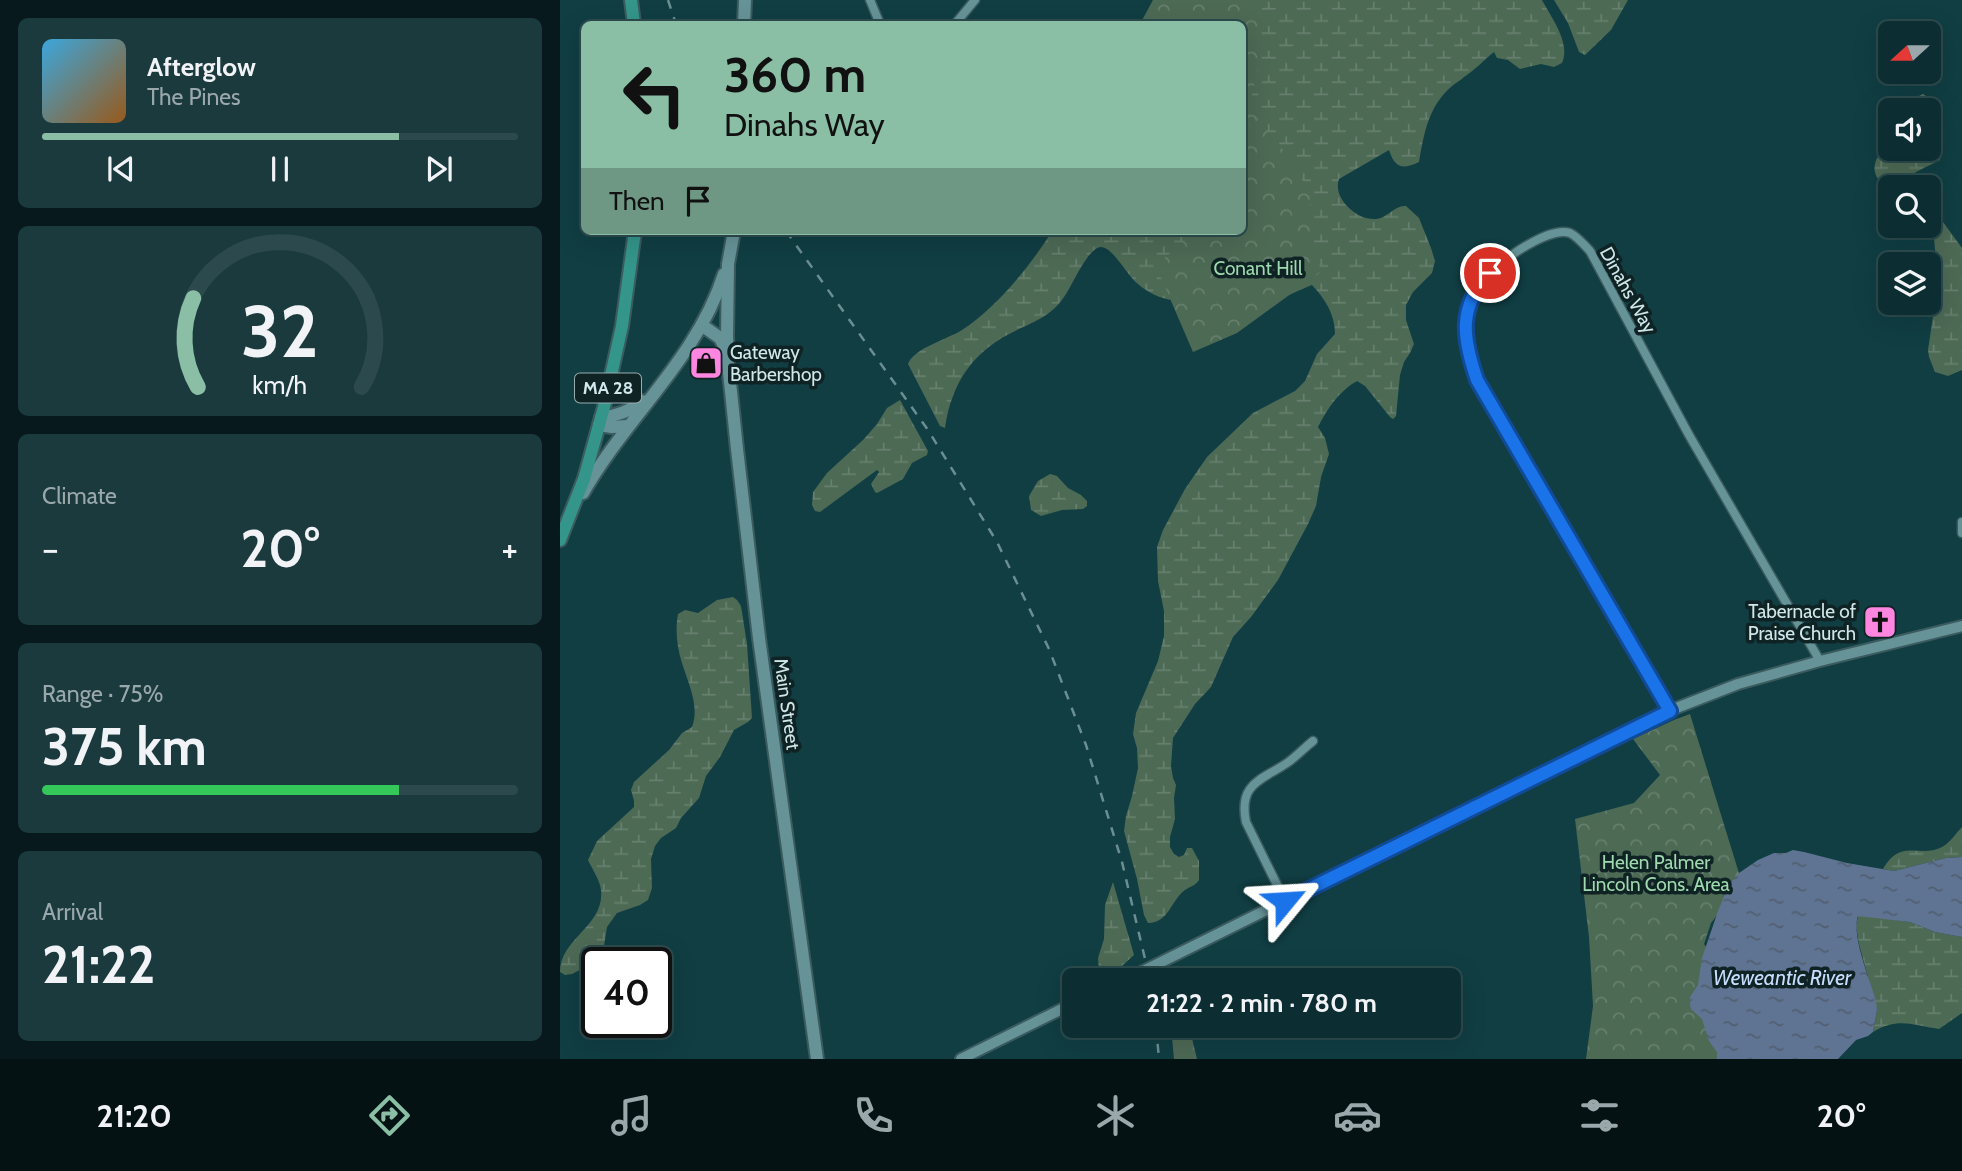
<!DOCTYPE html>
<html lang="en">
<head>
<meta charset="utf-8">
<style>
	:root { --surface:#0c2e32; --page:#1a3a3e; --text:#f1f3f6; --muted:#9aa8ac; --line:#2c4a4d; --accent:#8abfa5 }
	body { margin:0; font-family:Cabin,sans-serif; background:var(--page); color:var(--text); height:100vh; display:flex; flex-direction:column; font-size:26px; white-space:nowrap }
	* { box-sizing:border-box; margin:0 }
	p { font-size:23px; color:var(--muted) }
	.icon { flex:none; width:38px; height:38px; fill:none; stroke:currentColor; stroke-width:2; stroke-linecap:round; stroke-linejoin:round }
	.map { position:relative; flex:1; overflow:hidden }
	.panel { display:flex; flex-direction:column; gap:18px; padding:18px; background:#07191c; width:560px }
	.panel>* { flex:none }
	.top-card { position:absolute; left:21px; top:21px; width:665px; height:214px; border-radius:10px; box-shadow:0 7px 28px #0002,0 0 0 2px var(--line); background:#8abfa5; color:#111; overflow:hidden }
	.needle { width:46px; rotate:249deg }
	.controls { position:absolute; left:1318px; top:21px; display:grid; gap:14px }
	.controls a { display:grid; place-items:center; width:63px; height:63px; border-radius:10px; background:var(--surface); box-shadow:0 7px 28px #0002,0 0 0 2px var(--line); font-size:35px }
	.speed { position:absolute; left:21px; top:947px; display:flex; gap:14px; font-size:35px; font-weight:700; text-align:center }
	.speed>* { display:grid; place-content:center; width:91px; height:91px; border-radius:50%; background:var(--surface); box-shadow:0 7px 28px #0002,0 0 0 2px var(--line); line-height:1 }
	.speed .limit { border:4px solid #111; border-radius:10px; background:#fff; color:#111 }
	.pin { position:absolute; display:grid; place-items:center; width:60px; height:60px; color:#fff; margin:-30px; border:4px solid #fff; border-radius:50%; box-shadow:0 2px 7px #0007 }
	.me { position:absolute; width:77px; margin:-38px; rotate:63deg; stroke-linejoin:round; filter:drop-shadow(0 0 5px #0008) }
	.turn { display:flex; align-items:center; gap:24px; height:147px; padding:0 28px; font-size:32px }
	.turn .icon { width:91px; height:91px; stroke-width:2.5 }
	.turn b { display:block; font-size:49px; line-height:60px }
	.then { display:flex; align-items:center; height:66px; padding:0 28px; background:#0003; gap:14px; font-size:26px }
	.big { font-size:52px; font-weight:700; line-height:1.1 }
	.panel .card { flex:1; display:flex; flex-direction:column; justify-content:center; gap:10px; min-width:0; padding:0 24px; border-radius:10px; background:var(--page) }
	.panel .dial { align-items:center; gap:0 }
	.dial svg { height:182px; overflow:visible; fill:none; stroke:var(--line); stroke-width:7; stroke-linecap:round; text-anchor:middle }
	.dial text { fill:var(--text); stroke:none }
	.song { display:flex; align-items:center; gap:21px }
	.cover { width:84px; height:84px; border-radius:10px; background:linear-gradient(135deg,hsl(200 70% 55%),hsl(30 70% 35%)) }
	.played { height:7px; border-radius:4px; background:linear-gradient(90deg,var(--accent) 75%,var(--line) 75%) }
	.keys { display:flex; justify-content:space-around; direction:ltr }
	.heat { display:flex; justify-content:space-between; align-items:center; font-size:38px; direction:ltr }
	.charge { height:10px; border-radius:5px; background:linear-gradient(90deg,#34c759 75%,var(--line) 0) }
	.trip { position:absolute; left:502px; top:968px; width:399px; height:70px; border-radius:10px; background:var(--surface); box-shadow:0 7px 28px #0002,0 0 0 2px var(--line); font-weight:700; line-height:70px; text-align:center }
	.dock { display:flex; height:112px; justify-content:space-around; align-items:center; background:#051214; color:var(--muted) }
	.dock .icon { width:49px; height:49px }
	.dock .selected { color:var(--accent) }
	.dock b { font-size:32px; color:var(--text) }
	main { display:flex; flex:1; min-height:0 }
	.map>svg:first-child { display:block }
	.wetland { fill:url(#wetland-marsh) }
	.park { fill:url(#park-crowns) }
	.water { fill:url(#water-ripples) }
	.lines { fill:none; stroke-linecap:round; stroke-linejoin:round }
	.minor-casing { stroke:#3b5b5e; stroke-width:11 }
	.tertiary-casing { stroke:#3b5b5e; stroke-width:14 }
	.secondary-casing { stroke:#3b5b5e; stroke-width:16 }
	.primary-casing { stroke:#3b5b5e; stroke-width:16 }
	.minor { stroke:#669398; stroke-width:8 }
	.tertiary { stroke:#669398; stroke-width:10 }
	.secondary { stroke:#669398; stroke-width:12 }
	.primary { stroke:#34958b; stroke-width:12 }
	.rail { stroke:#6b8e92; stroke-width:2.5; stroke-dasharray:9 9; stroke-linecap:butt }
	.route-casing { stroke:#114b97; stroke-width:18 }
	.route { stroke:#1a73e8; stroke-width:12 }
	.labels { text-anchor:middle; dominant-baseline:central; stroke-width:7; stroke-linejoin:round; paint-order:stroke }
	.shield { fill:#0f2224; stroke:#97adaf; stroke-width:2 }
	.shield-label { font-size:18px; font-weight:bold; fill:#d1e8eb }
	.park-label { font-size:19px; fill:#9fd9ae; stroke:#0f2224 }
	.street-label { font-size:19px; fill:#d1e8eb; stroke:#0f2224 }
	.poi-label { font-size:19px; fill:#d1e8eb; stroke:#0f2224; text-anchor:start }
	.water-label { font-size:21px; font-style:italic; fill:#c7ddfd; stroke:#0f2224 }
</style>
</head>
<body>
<main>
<section class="panel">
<div class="card">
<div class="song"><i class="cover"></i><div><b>Afterglow</b><p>The Pines</p></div></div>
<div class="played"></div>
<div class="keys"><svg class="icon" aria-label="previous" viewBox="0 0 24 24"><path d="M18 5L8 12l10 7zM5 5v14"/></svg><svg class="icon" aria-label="pause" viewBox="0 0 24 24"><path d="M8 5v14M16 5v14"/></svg><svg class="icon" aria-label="next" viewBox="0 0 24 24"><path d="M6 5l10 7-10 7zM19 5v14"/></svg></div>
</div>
<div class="card dial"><svg viewBox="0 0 100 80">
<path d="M14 69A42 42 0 1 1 86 69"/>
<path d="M14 69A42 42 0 0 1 12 30" stroke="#8abfa5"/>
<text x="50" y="56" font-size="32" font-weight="700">32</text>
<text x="50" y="72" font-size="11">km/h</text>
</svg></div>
<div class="card"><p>Climate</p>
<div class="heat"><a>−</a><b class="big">20°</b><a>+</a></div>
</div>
<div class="card"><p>Range · 75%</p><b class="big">375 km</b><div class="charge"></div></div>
<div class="card"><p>Arrival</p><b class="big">21:22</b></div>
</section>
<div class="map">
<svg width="1402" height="1059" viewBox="0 0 1402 1059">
	<defs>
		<pattern id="wetland-marsh" width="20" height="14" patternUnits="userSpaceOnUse" patternTransform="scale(1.75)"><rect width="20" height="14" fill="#4d6a55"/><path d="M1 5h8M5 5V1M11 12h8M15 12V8" fill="none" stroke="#667f6e"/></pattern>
		<pattern id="park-crowns" width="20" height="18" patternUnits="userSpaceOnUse" patternTransform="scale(1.75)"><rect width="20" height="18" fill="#4d6a55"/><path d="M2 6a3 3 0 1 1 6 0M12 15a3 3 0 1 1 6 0" fill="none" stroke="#667f6e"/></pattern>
		<pattern id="water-ripples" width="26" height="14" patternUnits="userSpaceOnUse" patternTransform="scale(1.75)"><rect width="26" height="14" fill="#5f7493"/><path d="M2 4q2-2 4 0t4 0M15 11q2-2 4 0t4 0" fill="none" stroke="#515f70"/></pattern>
	</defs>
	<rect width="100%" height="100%" fill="#103e43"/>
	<g class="wetland">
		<path d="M616 0H982C991 17 1011 43 1002 63L994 67 981 64 960 69 948 60 937 58 934 52C924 60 915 70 904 77 900 81 895 83 891 87 868 107 864 134 859 162 842 170 835 168 829 150L779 179C772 198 797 221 816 219 828 218 834 205 846 206L859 218 871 248 875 261 872 273 853 292 846 305V320L854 344 850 353 844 362 840 375 836 416 833 419 830 417 805 386 797 381C779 391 767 409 758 427L765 438 769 454 761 477 756 506 748 524 718 580 691 617 673 637 651 687 635 704 613 738 611 766 613 778 616 785 614 798 615 819 610 837V847L614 854 619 857 624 855 627 848H632L639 861V880C635 886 631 886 625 890 611 900 609 923 588 923L584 915 577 879 564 831 566 816 572 796 578 768 577 748 573 734 576 713 598 661 604 636V611L598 581 597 547 603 530 625 489 647 457 693 413 735 391 745 381 757 354 775 334C775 314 765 299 752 285 738 290 722 300 707 302 692 304 675 301 659 301 644 301 627 302 611 300 599 298 587 292 578 284 568 277 553 247 541 247 527 248 512 287 504 297 492 315 476 321 457 330 414 350 392 381 385 428L380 426 348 364C354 348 388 339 402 330 435 309 472 264 492 231H682V24Z"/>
		<path d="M994 0H1068L1051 30 1025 55 1019 52 1008 23Z"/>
		<path d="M1363 94 1371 99 1373 107 1369 117 1368 110H1342L1351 100Z"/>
		<path d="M1369 145 1381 150 1380 160 1356 172 1340 184 1330 188 1326 187C1321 183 1316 178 1315 172 1313 163 1319 150 1329 149 1335 149 1341 153 1347 153L1349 149H1368Z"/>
		<path d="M1383 222 1402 248V370L1388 376 1375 372 1369 357 1368 350 1375 303 1373 287 1377 271 1374 238 1379 223Z"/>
		<path d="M340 400 368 451 367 455 352 463 343 479 317 493 315 492 311 484 319 472 317 470 260 512 255 511 252 505 253 492 267 473 304 439 317 424 327 408Z"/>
		<path d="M490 474 497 476 508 488 521 495 527 501V506L523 509 502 510 481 516 471 510 469 496 478 481Z"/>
		<path d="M173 597 177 600 181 606 187 644 192 718 188 722 174 730 160 757 146 776 139 798 121 818 116 828 101 838 95 846 91 859 92 888 88 900 80 905 57 913 47 927 43 952 37 961 12 974 5 975 0 972C0 938 45 926 41 890 40 880 32 869 28 860L37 841 74 807V801L71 790 74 782 109 750 122 733 132 727C140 706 128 683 122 663 117 648 115 630 118 614L125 610 138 613 157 600Z"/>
		<path d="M1402 827V857L1386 858 1334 871 1323 869C1342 837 1359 859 1382 847 1390 843 1396 833 1402 827Z"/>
		<path d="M553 882 574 955 562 966 546 974 539 971 538 958 544 939 545 905Z"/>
		<path d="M1302 915 1350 922 1375 932 1402 937V1013L1379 1029C1352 1025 1338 1017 1313 1032L1317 1010 1299 944 1296 926 1298 916Z"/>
	</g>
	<g class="park">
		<path d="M593 0H697L699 2 702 52 692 95 698 121 721 147 750 192 751 231 761 272 677 333 633 352 596 266 630 235 631 231H682V24H580Z"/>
		<path d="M1130 714 1182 883 1151 923 1144 944 1146 947 1164 1059H1026L1033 1006 1029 937 1015 819 1074 803 1100 775 1073 739 1114 720Z"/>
		<path d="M611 1026H629L637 1059H614Z"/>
	</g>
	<path class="water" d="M1233 850 1244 852 1287 863 1334 871 1386 858 1402 857V937L1375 932 1350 922 1298 916C1291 935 1310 980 1316 1001L1317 1010 1313 1032 1308 1036 1296 1040 1278 1059H1157V1052L1149 1041 1142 1019 1131 1009 1130 1005V997L1138 985 1142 958 1158 911 1169 885 1179 873 1198 860 1214 853H1226Z"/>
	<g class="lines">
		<defs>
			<g id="minor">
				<path d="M310 0 320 24"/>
				<path d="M395 24 415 0"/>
				<path d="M1402 522V533"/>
				<path d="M1110 711 917 380C910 359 902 339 906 316 908 307 913 293 918 286 930 267 988 225 1010 233 1018 237 1024 245 1030 251L1129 435 1260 661"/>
				<path d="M725 901 686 822C678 783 702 780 727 763 736 757 744 748 753 741"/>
			</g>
			<g id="tertiary">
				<path d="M565 980 1106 712 1178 684 1260 661 1402 626"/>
				<path d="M401 1059 514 1003"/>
			</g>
			<g id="secondary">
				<path d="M184 24 185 0"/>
				<path d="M174 231 168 264 167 336 168 363 177 449 199 638 257 1059"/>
				<path d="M143 326 160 338 166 350"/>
				<path d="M41 418C57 415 69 412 82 401"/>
				<path d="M39 425 52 427 68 426"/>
				<path d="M23 493C66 417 137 359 164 274"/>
			</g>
			<g id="primary">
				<path d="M71 0 74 24"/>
				<path d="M0 540 24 479 44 407 62 326 75 231"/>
			</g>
		</defs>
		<use href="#minor" class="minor-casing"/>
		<use href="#tertiary" class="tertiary-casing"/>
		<use href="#secondary" class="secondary-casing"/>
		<use href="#primary" class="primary-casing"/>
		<use href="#minor" class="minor"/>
		<use href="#tertiary" class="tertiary"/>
		<use href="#secondary" class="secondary"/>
		<use href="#primary" class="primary"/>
		<g class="rail">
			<path d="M108 0 116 24"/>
			<path d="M226 231 368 430 437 542 489 649 526 745 562 862 590 980"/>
			<path d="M596 1026 599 1059"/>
		</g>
	</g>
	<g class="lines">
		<defs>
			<path id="route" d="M725 901 1110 711 917 380C903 339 897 307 930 273"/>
		</defs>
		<use href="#route" class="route-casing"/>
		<use href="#route" class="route"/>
	</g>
	<defs>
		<symbol id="shop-square" viewBox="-11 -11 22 22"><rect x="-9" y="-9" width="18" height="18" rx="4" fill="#fe86e0" stroke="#0f2224"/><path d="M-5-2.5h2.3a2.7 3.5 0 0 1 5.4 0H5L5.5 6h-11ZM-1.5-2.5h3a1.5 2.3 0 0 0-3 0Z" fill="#111"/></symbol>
		<symbol id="church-square" viewBox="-11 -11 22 22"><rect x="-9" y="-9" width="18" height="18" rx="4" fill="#fe86e0" stroke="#0f2224"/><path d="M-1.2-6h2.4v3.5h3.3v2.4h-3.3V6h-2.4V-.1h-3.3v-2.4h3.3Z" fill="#111"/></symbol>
	</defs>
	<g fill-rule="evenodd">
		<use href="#shop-square" x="127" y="344" width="38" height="38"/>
		<use href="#church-square" x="1301" y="603" width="38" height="38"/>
	</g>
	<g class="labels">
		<rect class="shield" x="15" y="373.5" width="66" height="29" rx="5"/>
		<g class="shield-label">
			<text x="48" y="388">MA 28</text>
		</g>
		<g class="park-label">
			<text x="698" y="268">Conant Hill</text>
			<text x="1096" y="862">Helen Palmer<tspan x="1096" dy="22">Lincoln Cons. Area</tspan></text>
		</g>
		<g class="street-label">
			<text transform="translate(1068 290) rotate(61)">Dinahs Way</text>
			<text transform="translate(227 704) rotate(82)">Main Street</text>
		</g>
		<g class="poi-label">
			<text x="170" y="352">Gateway<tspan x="170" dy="22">Barbershop</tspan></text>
			<text x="1296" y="611" text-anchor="end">Tabernacle of<tspan x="1296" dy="22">Praise Church</tspan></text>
		</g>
		<g class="water-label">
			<text x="1222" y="977">Weweantic River</text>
		</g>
	</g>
</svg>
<div class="controls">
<a><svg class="needle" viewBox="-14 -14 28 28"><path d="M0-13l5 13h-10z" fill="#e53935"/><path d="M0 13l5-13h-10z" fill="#9aa8ac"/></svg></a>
<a><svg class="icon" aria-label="sound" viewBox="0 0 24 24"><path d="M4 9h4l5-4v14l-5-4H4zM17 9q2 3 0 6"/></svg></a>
<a><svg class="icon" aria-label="search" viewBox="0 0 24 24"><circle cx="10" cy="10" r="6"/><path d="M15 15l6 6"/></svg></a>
<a><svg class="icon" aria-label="layers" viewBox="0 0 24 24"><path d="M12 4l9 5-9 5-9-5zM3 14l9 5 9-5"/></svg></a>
</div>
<div class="speed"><div class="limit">40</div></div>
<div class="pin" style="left:930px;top:273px;background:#d93025"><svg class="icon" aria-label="arrive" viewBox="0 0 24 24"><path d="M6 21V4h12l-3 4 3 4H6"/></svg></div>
<svg class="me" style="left:725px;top:901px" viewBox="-20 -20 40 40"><path d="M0-17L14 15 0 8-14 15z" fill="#1a73e8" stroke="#fff" stroke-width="4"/></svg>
<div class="trip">21:22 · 2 min · 780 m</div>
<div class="top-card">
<div class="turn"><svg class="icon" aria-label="left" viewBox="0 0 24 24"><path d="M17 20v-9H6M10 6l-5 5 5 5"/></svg><div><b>360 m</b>Dinahs Way</div></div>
<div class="then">Then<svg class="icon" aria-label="arrive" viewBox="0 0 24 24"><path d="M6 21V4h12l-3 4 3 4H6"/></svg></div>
</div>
</div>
</main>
<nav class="dock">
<b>21:20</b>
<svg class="icon selected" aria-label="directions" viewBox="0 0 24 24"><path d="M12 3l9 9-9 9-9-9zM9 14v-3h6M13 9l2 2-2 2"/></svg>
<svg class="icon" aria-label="music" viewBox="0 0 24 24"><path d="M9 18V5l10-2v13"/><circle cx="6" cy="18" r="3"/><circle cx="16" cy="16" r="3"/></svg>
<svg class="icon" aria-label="phone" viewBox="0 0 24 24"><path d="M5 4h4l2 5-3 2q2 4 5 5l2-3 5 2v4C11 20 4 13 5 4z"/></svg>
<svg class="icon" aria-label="climate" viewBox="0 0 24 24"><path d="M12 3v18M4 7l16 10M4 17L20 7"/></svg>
<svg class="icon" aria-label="car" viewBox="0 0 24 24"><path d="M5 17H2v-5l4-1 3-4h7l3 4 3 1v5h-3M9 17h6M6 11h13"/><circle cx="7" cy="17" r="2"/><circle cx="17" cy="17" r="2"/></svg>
<svg class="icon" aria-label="filters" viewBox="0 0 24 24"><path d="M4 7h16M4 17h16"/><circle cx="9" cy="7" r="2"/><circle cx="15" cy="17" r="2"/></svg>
<b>20°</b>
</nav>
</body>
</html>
